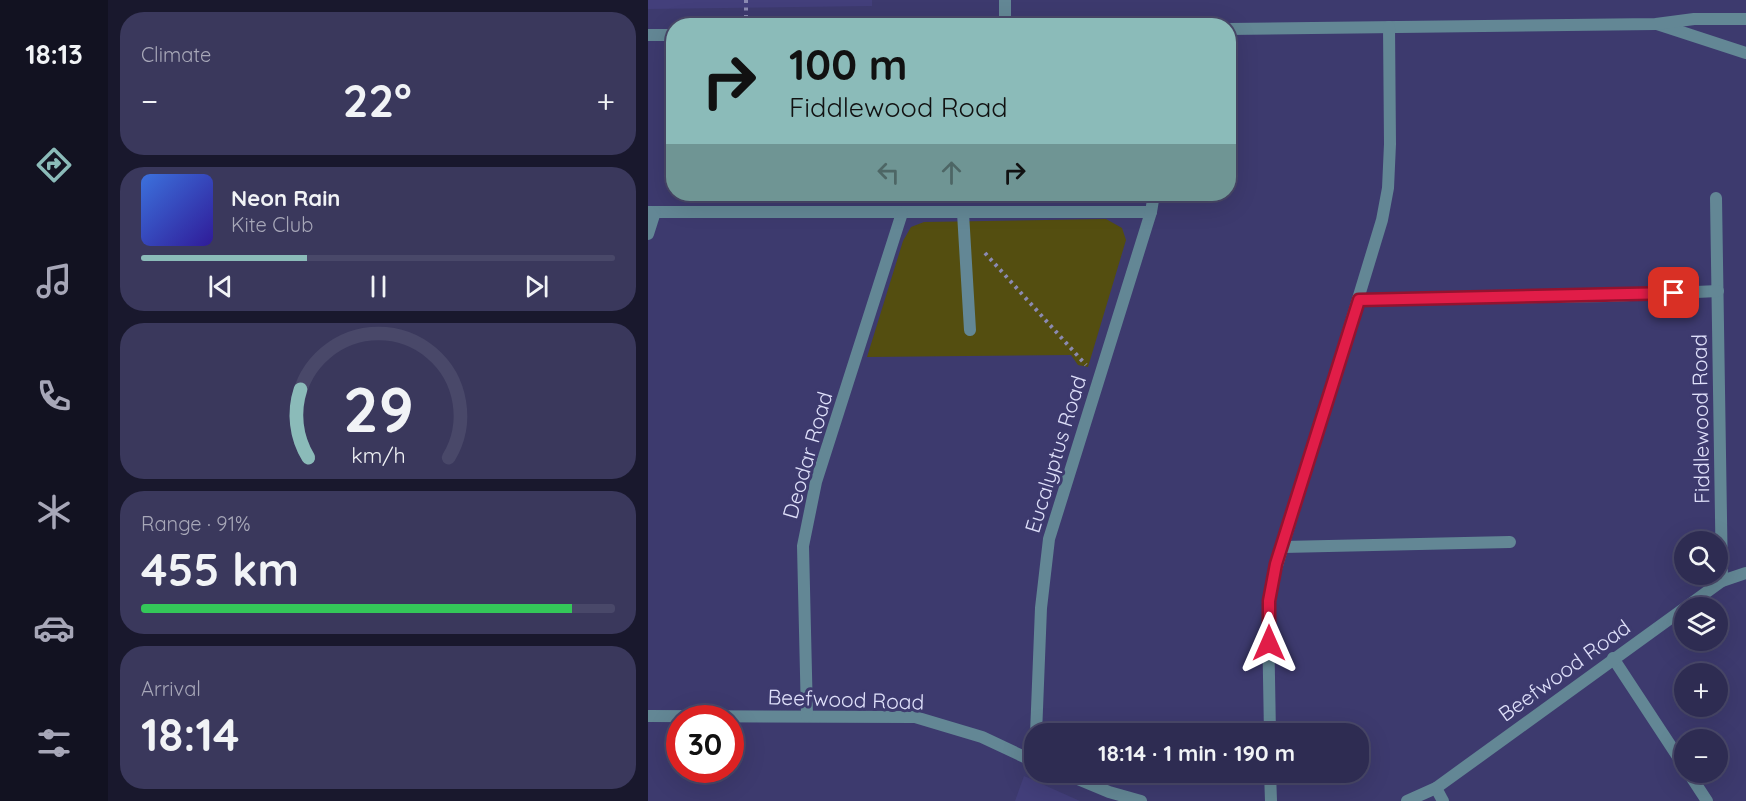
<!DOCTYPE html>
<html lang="en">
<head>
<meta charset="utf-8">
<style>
	:root { --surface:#2e2c52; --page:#3a385c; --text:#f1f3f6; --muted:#a7a7b8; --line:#494869; --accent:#8bbbb9 }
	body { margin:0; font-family:Quicksand,sans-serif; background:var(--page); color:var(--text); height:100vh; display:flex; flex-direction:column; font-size:22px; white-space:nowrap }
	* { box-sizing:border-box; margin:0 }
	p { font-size:20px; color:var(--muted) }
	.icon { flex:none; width:33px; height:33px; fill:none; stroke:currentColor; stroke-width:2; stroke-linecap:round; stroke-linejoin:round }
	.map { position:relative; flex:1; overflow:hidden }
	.side { display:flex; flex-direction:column; gap:12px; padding:12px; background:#19182d; width:540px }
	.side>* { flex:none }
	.top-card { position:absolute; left:18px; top:18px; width:570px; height:183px; border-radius:24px; box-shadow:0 6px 24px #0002,0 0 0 2px var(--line); background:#8bbbb9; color:#111; overflow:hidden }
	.fabs { position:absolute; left:1026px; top:531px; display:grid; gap:12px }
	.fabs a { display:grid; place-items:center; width:54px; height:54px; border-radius:50%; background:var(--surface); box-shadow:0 6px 24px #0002,0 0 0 2px var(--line); font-size:30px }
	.speed { position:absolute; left:18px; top:705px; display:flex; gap:12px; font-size:30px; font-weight:700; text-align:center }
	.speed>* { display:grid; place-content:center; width:78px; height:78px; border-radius:50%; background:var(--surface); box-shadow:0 6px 24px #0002,0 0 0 2px var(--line); line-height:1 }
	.speed .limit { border:9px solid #d22; background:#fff; color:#111 }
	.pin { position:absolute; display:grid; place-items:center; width:51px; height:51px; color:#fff; margin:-26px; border-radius:12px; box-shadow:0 3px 9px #0006 }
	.me { position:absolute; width:66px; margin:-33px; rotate:0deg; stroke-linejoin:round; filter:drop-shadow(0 0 4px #0008) }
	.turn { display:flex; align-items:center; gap:21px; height:126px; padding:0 24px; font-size:27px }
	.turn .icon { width:78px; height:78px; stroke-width:2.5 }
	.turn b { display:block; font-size:42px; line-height:51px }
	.lanes { display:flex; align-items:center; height:57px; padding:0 24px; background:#0003; justify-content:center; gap:30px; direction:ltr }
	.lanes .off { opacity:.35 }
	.big { font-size:45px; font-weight:800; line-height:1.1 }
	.side .tile { flex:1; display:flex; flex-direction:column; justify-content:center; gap:9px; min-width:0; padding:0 21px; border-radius:24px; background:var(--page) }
	.side .dial { align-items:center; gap:0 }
	.dial svg { height:156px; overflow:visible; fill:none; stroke:var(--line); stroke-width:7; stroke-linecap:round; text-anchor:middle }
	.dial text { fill:var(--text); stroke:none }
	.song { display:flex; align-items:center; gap:18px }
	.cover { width:72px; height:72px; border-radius:9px; background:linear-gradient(135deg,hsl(220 70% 55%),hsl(250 70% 35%)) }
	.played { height:6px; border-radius:3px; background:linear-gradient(90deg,var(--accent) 35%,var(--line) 35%) }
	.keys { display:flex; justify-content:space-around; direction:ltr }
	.heat { display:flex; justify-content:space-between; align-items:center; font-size:33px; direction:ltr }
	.charge { height:9px; border-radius:4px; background:linear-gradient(90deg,#34c759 91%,var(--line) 0) }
	.trip { position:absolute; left:376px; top:723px; width:345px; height:60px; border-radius:24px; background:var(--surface); box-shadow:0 6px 24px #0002,0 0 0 2px var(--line); font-weight:800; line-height:60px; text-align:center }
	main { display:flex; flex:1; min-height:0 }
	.tab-bar { display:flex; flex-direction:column; width:108px; justify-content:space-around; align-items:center; background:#121221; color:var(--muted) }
	.tab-bar .icon { width:42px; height:42px }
	.tab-bar .on { color:var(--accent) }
	.tab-bar b { font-size:27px; color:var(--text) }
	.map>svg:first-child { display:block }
	.built { fill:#433f7b }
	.green { fill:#544e10 }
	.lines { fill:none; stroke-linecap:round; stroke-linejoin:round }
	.path { stroke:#8b8ab2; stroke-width:4; stroke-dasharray:3 4.5; stroke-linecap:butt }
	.street { stroke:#638795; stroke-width:12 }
	.route-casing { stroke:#92132f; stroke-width:15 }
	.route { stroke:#e11d48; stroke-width:10 }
	.labels { text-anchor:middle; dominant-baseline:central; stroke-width:6; stroke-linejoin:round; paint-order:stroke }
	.street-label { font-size:21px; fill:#dfe0fa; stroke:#3d3a6e }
</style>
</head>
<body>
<main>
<nav class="tab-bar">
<b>18:13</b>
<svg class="icon on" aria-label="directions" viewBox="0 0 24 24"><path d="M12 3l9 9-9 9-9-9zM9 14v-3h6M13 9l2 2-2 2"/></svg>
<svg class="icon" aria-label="music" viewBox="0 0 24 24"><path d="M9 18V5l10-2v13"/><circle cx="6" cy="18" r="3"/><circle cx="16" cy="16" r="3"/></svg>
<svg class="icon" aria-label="phone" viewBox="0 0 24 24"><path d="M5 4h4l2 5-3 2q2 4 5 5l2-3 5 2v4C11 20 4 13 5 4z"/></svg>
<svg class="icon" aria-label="climate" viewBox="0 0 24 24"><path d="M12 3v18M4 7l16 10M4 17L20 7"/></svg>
<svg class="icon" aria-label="car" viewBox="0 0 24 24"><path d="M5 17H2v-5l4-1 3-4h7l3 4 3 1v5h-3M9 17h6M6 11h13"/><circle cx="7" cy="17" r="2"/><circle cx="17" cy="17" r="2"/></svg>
<svg class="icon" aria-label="filters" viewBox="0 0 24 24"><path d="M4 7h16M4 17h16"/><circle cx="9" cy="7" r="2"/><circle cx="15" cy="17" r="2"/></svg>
</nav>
<section class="side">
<div class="tile"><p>Climate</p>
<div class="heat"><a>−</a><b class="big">22°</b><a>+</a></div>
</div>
<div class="tile">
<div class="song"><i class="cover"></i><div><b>Neon Rain</b><p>Kite Club</p></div></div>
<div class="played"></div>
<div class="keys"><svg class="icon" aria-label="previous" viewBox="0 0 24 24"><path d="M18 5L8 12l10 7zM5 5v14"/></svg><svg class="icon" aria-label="pause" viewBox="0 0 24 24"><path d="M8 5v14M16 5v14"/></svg><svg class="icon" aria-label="next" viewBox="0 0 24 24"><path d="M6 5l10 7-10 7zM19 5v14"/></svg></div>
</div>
<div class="tile dial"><svg viewBox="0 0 100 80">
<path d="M14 69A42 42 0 1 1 86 69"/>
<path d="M14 69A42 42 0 0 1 10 34" stroke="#8bbbb9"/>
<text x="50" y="56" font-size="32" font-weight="700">29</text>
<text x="50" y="72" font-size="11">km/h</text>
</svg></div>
<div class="tile"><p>Range · 91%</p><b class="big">455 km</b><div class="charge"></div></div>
<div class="tile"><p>Arrival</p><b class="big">18:14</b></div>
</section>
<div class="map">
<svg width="1098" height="801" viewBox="0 0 1098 801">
	<rect width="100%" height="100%" fill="#3d3a6e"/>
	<g class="built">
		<path d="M0 0H224V6L0 9Z"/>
		<path d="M376 776 432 801H367Z"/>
	</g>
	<path class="green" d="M458 219 474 228 478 240 440 367 430 365 423 355 219 357 255 241 263 227 276 222Z"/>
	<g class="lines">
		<g class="path">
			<path d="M98 0V26"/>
			<path d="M337 253 438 365"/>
		</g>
		<g class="street">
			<path d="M357 0V26"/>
			<path d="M1009 24 1098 53"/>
			<path d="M580 29 1008 24 1046 19H1098"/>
			<path d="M0 35H26"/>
			<path d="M1068 198 1074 581"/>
			<path d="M0 212H503"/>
			<path d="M315 213 322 330"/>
			<path d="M0 234 7 212"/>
			<path d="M712 300 961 296 1070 291"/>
			<path d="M635 547 862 542"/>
			<path d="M965 658 1036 766"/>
			<path d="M0 716 267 717 334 737 387 762"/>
			<path d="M159 716 155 546 168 482 254 213"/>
			<path d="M388 734 393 608 401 539 503 212 506 194"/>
			<path d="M622 734 620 621 624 582 734 220 740 188 742 144 741 27"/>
			<path d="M413 772 461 792 493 801"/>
			<path d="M622 772 623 801"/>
			<path d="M1040 772 1059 801"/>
			<path d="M788 788 795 801"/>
			<path d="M759 801 788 788 1074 581 1098 573"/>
		</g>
	</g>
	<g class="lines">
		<defs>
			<path id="route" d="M621 643V601L628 564 711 300 1026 293"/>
		</defs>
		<use href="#route" class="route-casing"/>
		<use href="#route" class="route"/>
	</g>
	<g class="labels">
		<g class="street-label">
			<text transform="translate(1052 419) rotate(-91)">Fiddlewood Road</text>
			<text transform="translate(407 454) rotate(-73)">Eucalyptus Road</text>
			<text transform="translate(159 455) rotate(-74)">Deodar Road</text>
			<text transform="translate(916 670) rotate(-36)">Beefwood Road</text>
			<text transform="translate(198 699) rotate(2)">Beefwood Road</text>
		</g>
	</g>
</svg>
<div class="fabs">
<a><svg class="icon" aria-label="search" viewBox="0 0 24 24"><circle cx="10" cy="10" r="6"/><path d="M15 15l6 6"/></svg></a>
<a><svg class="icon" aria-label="layers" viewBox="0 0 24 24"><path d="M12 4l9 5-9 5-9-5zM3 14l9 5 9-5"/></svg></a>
<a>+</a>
<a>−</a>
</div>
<div class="speed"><div class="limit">30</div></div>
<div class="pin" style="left:1026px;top:293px;background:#d93025"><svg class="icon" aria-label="arrive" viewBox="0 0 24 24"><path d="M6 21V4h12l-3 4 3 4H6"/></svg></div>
<svg class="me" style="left:621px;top:643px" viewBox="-20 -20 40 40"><path d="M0-17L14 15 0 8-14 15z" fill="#e11d48" stroke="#fff" stroke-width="4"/></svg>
<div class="trip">18:14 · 1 min · 190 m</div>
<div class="top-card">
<div class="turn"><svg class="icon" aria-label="right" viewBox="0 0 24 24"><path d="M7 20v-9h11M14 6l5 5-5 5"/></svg><div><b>100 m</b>Fiddlewood Road</div></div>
<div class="lanes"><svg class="icon off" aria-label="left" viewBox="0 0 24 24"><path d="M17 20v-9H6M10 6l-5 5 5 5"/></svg><svg class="icon off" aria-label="ahead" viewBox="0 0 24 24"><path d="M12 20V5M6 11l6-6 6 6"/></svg><svg class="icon" aria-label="right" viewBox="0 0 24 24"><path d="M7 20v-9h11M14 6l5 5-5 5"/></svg></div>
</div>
</div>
</main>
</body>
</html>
